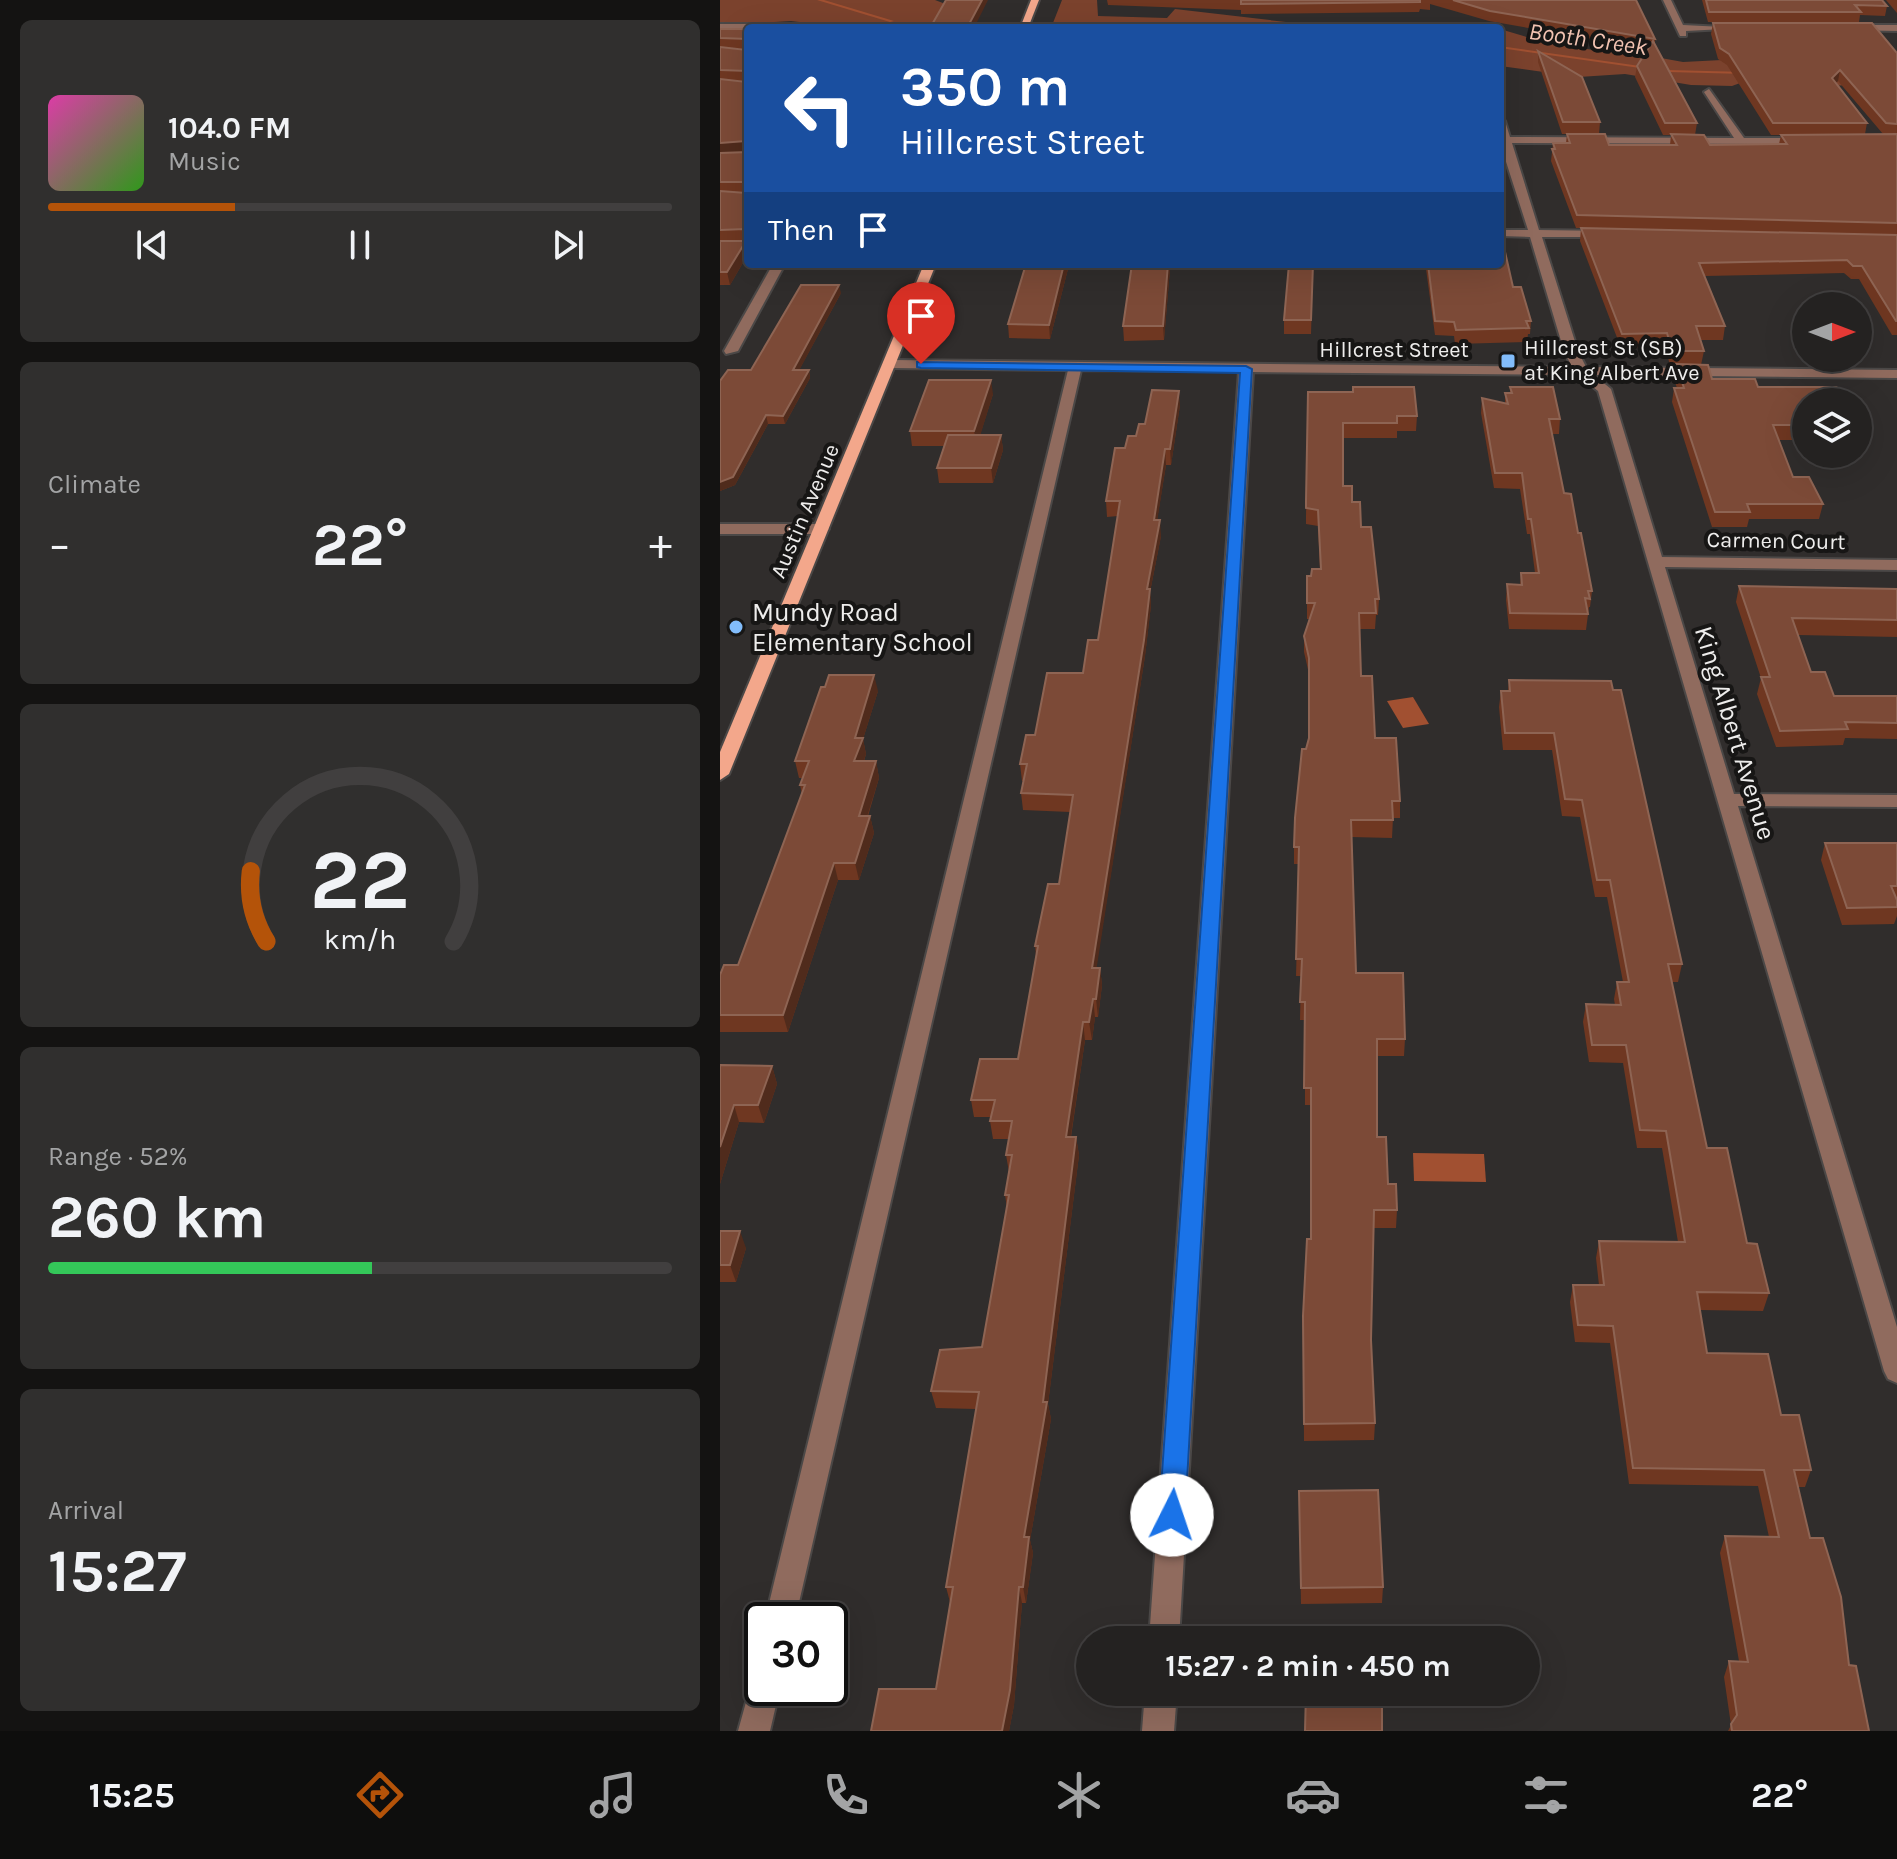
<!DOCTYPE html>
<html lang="en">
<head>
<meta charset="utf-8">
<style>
	:root { --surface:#242221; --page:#302f2e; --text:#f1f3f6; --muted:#a3a4a5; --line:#413f3f; --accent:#b45309 }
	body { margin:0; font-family:Karla,sans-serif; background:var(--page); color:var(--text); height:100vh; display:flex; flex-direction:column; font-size:30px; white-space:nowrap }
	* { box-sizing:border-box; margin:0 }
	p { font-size:26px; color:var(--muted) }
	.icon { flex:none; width:44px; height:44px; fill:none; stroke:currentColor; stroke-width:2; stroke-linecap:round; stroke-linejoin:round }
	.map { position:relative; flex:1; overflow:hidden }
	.drawer { display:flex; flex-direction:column; gap:20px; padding:20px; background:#141312; width:720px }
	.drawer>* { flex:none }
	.top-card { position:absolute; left:24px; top:24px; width:760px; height:244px; border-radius:8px; box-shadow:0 8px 32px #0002,0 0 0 2px var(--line); background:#1a4fa0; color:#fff; overflow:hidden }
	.needle { width:52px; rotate:90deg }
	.tools { position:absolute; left:1072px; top:292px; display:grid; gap:16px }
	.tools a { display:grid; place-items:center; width:80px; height:80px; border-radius:50%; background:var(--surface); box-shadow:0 8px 32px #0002,0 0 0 2px var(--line); font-size:40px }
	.speed { position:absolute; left:24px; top:1602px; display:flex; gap:16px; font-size:40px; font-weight:700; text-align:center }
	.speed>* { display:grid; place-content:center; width:104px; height:104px; border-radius:50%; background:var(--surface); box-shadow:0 8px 32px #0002,0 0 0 2px var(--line); line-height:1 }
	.speed .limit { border:4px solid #111; border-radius:12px; background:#fff; color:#111 }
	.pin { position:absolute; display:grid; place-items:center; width:68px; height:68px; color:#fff; margin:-82px -34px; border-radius:50% 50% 50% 0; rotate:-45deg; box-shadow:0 0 8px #0007 }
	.pin .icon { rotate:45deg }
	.me { position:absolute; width:88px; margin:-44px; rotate:4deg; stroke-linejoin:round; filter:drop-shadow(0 0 6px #0008) }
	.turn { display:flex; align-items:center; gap:28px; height:168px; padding:0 24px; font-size:36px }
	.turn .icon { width:104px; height:104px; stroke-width:2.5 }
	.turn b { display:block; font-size:56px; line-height:68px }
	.then { display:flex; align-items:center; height:76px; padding:0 24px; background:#0003; gap:16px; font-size:30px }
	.big { font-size:60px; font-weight:700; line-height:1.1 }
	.drawer .card { flex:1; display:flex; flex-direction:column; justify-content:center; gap:12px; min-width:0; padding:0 28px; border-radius:12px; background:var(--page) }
	.drawer .dial { align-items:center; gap:0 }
	.dial svg { height:208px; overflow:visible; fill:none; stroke:var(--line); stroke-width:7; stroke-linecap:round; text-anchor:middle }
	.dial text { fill:var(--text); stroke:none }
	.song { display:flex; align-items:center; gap:24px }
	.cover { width:96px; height:96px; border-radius:12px; background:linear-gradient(135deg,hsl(320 70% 55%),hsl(110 70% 35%)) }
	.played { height:8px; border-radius:4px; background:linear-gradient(90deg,var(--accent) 30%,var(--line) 30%) }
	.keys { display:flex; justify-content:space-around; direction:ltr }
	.heat { display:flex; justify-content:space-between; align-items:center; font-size:44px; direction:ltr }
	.charge { height:12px; border-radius:6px; background:linear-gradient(90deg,#34c759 52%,var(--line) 0) }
	.trip { position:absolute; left:356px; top:1626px; width:464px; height:80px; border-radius:40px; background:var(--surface); box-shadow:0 8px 32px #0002,0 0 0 2px var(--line); font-weight:700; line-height:80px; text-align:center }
	.dock { display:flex; height:128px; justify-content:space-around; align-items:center; background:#0e0e0d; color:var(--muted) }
	.dock .icon { width:56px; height:56px }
	.dock .active { color:var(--accent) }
	.dock b { font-size:36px; color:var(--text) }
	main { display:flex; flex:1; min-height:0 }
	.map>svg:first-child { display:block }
	.green { fill:#7b422d }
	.water { fill:#a15031 }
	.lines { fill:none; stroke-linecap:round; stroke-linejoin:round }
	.stream { fill:#a15031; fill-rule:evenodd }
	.minor-casing { stroke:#4b4847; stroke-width:4 }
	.major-casing { stroke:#4b4847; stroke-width:4 }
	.minor { fill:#906b5e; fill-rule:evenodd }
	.major { fill:#f3a78b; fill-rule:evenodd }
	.wall { fill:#6f3721; fill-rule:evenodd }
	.shaded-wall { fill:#502b1c }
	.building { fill:#7c4a37; stroke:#8e6453; stroke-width:2 }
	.route { fill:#1a73e8; stroke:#114b97; stroke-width:2 }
	.poi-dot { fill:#82bcfa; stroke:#171615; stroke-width:3 }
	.labels { text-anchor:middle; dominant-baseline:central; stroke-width:8; stroke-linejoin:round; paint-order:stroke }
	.far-poi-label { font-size:22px; fill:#eeedec; stroke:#171615; text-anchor:start }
	.far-street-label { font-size:22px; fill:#eeedec; stroke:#171615 }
	.far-water-label { font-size:24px; font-style:italic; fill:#f2c3b2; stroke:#171615 }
	.poi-label { font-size:26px; fill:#eeedec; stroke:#171615; text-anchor:start }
	.street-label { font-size:26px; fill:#eeedec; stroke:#171615 }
</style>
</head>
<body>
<main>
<section class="drawer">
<div class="card">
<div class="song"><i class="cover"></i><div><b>104.0 FM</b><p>Music</p></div></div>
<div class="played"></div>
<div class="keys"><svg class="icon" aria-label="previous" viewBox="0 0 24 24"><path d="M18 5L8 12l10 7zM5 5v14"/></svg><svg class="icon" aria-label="pause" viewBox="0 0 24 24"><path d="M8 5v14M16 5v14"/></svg><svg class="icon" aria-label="next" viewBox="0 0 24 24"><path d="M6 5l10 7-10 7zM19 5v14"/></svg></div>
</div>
<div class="card"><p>Climate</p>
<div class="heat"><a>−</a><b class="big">22°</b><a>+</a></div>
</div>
<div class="card dial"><svg viewBox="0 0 100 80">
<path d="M14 69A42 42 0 1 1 86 69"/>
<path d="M14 69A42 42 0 0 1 8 42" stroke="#b45309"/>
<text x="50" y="56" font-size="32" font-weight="700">22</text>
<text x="50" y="72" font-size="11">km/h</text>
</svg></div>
<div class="card"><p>Range · 52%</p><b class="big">260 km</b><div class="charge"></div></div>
<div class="card"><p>Arrival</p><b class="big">15:27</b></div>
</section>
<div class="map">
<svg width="1177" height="1731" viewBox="0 0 1177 1731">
	<rect width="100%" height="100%" fill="#302d2c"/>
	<g class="green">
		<path d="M0 0H215L228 5 219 21 179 28H130L71 21 0 25Z"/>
		<path d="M342 0H377L378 16 447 18 455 9 566 22 569 28H331Z"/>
		<path d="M780 29 827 43 887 52 919 54 963 62 1021 59 1150 83 1114 86 1039 76 1012 86 971 85 905 74 859 77 780 66Z"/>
	</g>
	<g class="water">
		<path d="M693 697 709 724 683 728 667 701Z"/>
		<path d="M693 1153 764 1154 766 1182 694 1181Z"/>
	</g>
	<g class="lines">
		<g class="stream">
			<path d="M97 0H104L174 21 170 22Z"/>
			<path d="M780 46 948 70 1026 72 1028 73 1026 74 948 72 780 48Z"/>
		</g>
		<defs>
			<g id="minor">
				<path d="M943 0H951L963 25 1023 28 966 31V36H960Z"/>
				<path d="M0 24H60L64 27 0 30Z"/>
				<path d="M1131 25H1177V31L1128 30Z"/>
				<path d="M989 89 1024 138H1085L1090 141 1085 144 792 143 819 230 888 231 894 234 888 237H822L858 351 866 367 1177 370V378L874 375 891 389 942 557 1177 560V570L945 567 1014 794 1177 795V807L1018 806 1177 1327V1383L1168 1379 1164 1371 878 391 858 375 533 372 459 1640H429L519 371 361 370 75 1620H45L348 370 171 368 164 364 171 360 852 367 844 351 810 237 780 236V230H808L780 143V118L785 121 790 137 1014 138 984 92Z"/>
				<rect x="0" y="244" width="28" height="6"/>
				<path d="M53 264H65L18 351 6 354 4 351Z"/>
				<path d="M0 524H101L109 529 101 534H0Z"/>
				<path d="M42 1673V1688H60L50 1731H18L33 1677Z"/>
				<path d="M425 1692H457L454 1731H422Z"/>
			</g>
			<g id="major">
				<path d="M311 0H319L308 28H300Z"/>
				<path d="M204 264H216L9 774 0 780V752Z"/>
			</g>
		</defs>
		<use href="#minor" class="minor-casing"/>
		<use href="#major" class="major-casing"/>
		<use href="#minor" class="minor"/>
		<use href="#major" class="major"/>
	</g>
	<g class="wall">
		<path d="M387 0H916L935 39V44L977 123 975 135 990 145 1059 144 1061 135H1051L1007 65 998 59 991 34 993 23 1177 53V335H1172L1139 279H1131L1124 273 985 276 1005 326 1003 340H980L984 351 981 365 992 379 1038 387 1086 402V440H1059L1073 477 1103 504 1099 519H1029L1027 527H992L952 402 954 388H957L954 379 956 365H950L945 347 901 348 860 241 861 228H856L831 161 833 143H846L847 134H842L818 62V51L880 122 879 134 889 145H950L951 135H943L915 77 917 66 928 49 769 21 710 4V10L700 9 699 12 521 14V10L388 5ZM1118 81 1163 134H1145L1147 123 1116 83Z"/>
		<path d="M982 0H1162L1167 6 1165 16 1140 15 1139 22H988Z"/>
		<path d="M1166 0H1177V13Z"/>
		<path d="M0 29H28V241H26L28 254 10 285H0Z"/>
		<path d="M262 264H780L811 321 810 334H808L807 342 735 344 734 336 715 335 706 269 593 268 591 334H564V320L569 268H499L450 269 444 340 404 341 403 326 411 269H348L330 339 289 338 288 324 304 269H263Z"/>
		<path d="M121 293 79 370H89L90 378 65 424H48L15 485 0 491V381L31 370Z"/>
		<path d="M790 387 840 419 839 434H832L844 493 858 533 872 591 870 607H869L866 630 789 629 786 600 787 584 800 585 801 573H815L810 534H807L800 489 774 488 761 413 762 398 785 404V393H790Z"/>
		<path d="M588 392 697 416 696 431H677V438H623V486L632 502 641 527 659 599 658 615H656L655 629H639L641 676 655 738 680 801V818H673L672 838 631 837 636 973 685 1039 684 1056H657V1137L668 1184 677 1210 676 1228H653L651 1340 655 1423 654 1440 584 1441 583 1316 591 1239V1105H585V1020H580L581 976H576L579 864H574V847L586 749 589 738V674L584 652V636L589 619H587V576H591L600 569 598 526 586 524V516Z"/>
		<path d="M273 394 260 435H281L283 450 273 483H219L217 468 224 446H192L190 431Z"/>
		<path d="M460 405 451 465H446L437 520 441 536 430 592 431 605 425 656 376 968H380L382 985 378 1017H375L372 1040H365L351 1137H356L359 1155 328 1404 331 1419 310 1540 313 1553 306 1603H302L294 1705 289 1731H151L216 1689 230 1602 226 1587 256 1409 216 1408 211 1391 262 1347 287 1208 285 1195 289 1172 286 1155 289 1139H273L270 1121 271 1117H254L251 1100 298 1059 316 955 315 946 339 884 350 812 303 810 301 793 303 781H302L300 764 315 735 363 673 378 640 398 516 387 517 386 501 405 448 416 436 425 424Z"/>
		<path d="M1019 586 1177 589V637L1078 635 1091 672 1114 696H1177V739L1125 738 1123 745 1056 747 1037 694 1041 678 1016 602Z"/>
		<path d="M789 680 893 690 962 964 958 982H952L987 1148 1049 1293 1043 1311 980 1310 987 1353 1061 1415 1091 1470 1085 1487H1078L1090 1538 1149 1731H1008L1011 1725 1004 1677 1009 1661H1019L1000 1553 1005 1536 1049 1537 1038 1486 909 1484 890 1343 855 1342 850 1302 853 1285H879L876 1258 879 1241 958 1242 942 1148H917L903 1063 869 1062 863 1022 866 1004 895 1005 894 999 897 982H903L887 897H875L860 817 842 816 832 750H783L779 707 781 691H788Z"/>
		<path d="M158 691 143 739 146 754 144 761H156L159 778 148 816H150L154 833 139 880H118L68 1032H0V975L18 965 82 794 80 785 82 778H79L75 761Z"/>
		<path d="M1105 843H1177V916L1174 924 1122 925 1101 860Z"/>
		<path d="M0 1065 52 1066 57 1084 44 1123 19 1122 0 1184Z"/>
		<path d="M0 1231 26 1248 16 1282H0Z"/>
		<path d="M579 1491 663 1587 662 1603 581 1604Z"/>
	</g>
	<g class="shaded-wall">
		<path d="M262 0H268L254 28H247Z"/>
		<path d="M1120 70 1118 81 1110 89 1112 78Z"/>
		<path d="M26 141 28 152 0 155V143Z"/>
		<path d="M26 241 28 254 10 285 7 272Z"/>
		<path d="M344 264H347L348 269 330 339 329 325Z"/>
		<path d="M448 264H449L450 269 444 340 443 326Z"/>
		<path d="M119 285 121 293 75 378 73 370Z"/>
		<path d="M89 370 90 378 65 424 63 416Z"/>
		<path d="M271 380 273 394 257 446 254 431Z"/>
		<path d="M459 391 460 405 451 465 450 449Z"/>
		<path d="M46 415 48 424 15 485 0 491V482Z"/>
		<path d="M281 435 283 450 273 483 271 468Z"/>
		<path d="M445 449 446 465 435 535 434 520Z"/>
		<path d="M440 520 441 536 430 592 431 605 425 656 374 985 372 968 427 589Z"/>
		<path d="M154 675 158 691 143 739 146 754 138 778 134 761 135 738Z"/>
		<path d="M156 761 159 778 142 833 139 816Z"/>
		<path d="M150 816 154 833 139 880 135 863Z"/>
		<path d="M114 863 118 880 68 1032 63 1015Z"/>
		<path d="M380 968 382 985 378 1017 376 999Z"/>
		<path d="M373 999 375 1017 372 1040 369 1022Z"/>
		<path d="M363 1022 365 1040 348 1155 346 1137Z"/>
		<path d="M52 1066 57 1084 44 1123 38 1105Z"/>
		<path d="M14 1105 19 1122 0 1184V1147Z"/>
		<path d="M356 1137 359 1155 328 1404 331 1419 310 1540 313 1553 306 1603 303 1587 304 1537 323 1402Z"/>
		<path d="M20 1231 26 1248 16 1282 10 1265Z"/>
		<path d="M299 1587 302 1603 294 1705 289 1731H282Z"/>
	</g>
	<g class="building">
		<path d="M226 0H262L247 28H210Z"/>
		<path d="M521 0H700V2L521 4Z"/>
		<path d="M733 0H916L935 39 770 11Z"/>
		<path d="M986 0H1162L1167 6 1135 5 1141 12H989Z"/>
		<path d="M993 23H1152L1177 53V124L1166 123 1120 70 1112 78 1147 123H1053L1009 54 1000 48Z"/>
		<path d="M145 26 143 28H93Z"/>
		<path d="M0 29H28V39L0 38Z"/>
		<path d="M28 40V71L0 70V47L26 50Z"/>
		<path d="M933 41 977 123H945L917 66Z"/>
		<path d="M818 51 862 77 880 122H843Z"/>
		<path d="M28 71V236L25 229 0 230V191L26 193 28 182H0V153L28 152 26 141 0 143V79L26 82Z"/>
		<path d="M847 134H885L889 145H957L951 134 984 135 990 145 1067 144 1061 135 1177 134V223L857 215 832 149H835L833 143H850Z"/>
		<path d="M861 228 1177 235V321H1176L1142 266H1133L1127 260 979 263 1005 326H976L984 351H952L947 333 902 334Z"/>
		<path d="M0 241H26L7 272H0Z"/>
		<path d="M780 243H783L793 287H801L811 321H806L809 328 736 330 734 322 715 321 708 264H780Z"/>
		<path d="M306 264H344L329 325 288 324Z"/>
		<path d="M412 264H448L443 326H403Z"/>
		<path d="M569 264H593L591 320H564Z"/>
		<path d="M81 285H119L73 370H89L63 416 46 415 13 477 0 482V381L8 370H31Z"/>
		<path d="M956 364 988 365 992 379H1035L1038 387H1116L1123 391 1129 402H1086V425H1053L1073 477H1089L1103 504H1027L1030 512H995L954 388H964Z"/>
		<path d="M209 380H271L254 431H190Z"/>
		<path d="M633 387H694L697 416H677V423H623V486H632V502H640L641 527H651L659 599H655L656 613H639L641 676H652L655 738H676L680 801H672L673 820H631L636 973H683L685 1039H657V1137H666L668 1184H676L677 1210H654L651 1340 655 1423 584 1424 583 1316 587 1239H591V1088H584L585 1002H580L582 959H576L579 847H574L575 818 582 749H586L589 738V658L584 636 595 603H587V576H591L592 569H601L598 510 586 508V501L588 392H633Z"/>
		<path d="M790 387H833L840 419H829L844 493 851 494 858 533H861L872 591H868L870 599 865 598 868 614 790 613 787 584 802 585 801 573H819L811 519H808L802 473H775L762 398 788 404 785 393H792Z"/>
		<path d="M432 390 459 391 450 449H445L434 520H440L427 589H430L424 640 372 968H380L376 999H373L369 1022H363L346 1137H356L323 1402H327L304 1537H309L303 1587H299L290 1690 282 1731H151L159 1689H216L233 1587H226L259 1392 211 1391 220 1350 262 1347 289 1195H285L292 1155H286L292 1121H270L275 1100H251L260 1059H298L318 946H315L328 884H339L353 795 301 793 307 764H300L306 735H315L327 673H363L368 640H378L400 501H386L395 448H405L408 436H416L419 424H425Z"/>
		<path d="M228 435H281L271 468H217Z"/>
		<path d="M1019 586 1177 589V620L1072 618 1091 672H1105L1114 696H1177V723L1125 722 1128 729 1060 731 1041 677H1050Z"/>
		<path d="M109 675H154L135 738H143L134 761H156L139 816H150L135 863H114L63 1015H0V975L4 965H18L85 785H80L89 761H75L101 687H105Z"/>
		<path d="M789 680 891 681 893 690H901L962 964H948L987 1148H1007L1027 1243 1037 1244 1049 1293 977 1292 987 1353 1048 1354 1061 1415H1079L1091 1470H1074L1090 1538H1103L1121 1597 1129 1665 1136 1666 1149 1731H1012L1011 1724 1017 1715 1009 1661 1028 1662 1005 1536 1059 1537 1044 1470 913 1468 893 1326 858 1325 853 1285H884L879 1241 965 1242 946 1131 920 1130 906 1045H872L866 1004 901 1005 897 982H909L890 880H877L862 800 845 799 834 733H785L781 691H790Z"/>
		<path d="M1105 843H1177V886H1171L1177 900V907L1127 908Z"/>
		<path d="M0 1065 52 1066 38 1105H14L0 1147Z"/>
		<path d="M0 1231H20L10 1265H0Z"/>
		<path d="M658 1490 663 1587 581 1588 579 1491Z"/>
		<path d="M586 1692H662V1731H585Z"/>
	</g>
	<path class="route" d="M197 362 526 366 532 369 465 1515 461 1523 452 1527 443 1523 439 1515 520 373 201 368 197 367Z"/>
	<g class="poi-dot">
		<rect x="780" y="353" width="16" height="16" rx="4"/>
		<circle cx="16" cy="627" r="8"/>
	</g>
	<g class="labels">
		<g class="far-poi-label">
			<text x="804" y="348">Hillcrest St (SB)<tspan x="804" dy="25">at King Albert Ave</tspan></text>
		</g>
		<g class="far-street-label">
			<text x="674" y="350">Hillcrest Street</text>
			<text transform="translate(85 511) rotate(-67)">Austin Avenue</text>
			<text transform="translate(1056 541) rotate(1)">Carmen Court</text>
		</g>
		<g class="far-water-label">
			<text transform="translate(868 39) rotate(8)">Booth Creek</text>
		</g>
		<g class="poi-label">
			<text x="32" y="612">Mundy Road<tspan x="32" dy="30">Elementary School</tspan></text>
		</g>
		<g class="street-label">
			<text transform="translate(1015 733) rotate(73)">King Albert Avenue</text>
		</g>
	</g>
</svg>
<div class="tools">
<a><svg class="needle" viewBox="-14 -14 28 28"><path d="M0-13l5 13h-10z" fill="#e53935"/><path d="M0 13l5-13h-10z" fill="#a3a4a5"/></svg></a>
<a><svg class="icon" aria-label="layers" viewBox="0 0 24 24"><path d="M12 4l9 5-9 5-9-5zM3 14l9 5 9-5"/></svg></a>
</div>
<div class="speed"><div class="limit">30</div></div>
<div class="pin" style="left:201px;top:364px;background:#d93025"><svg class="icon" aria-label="arrive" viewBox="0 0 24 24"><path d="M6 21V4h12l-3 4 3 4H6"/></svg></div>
<svg class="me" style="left:452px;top:1515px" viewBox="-20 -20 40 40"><circle r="19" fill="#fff"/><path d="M0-13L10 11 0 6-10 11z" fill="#1a73e8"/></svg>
<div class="trip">15:27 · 2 min · 450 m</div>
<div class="top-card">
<div class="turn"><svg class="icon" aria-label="left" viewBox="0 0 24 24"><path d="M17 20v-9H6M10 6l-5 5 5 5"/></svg><div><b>350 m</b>Hillcrest Street</div></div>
<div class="then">Then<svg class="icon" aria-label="arrive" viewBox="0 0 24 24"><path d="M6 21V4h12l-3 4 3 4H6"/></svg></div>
</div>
</div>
</main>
<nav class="dock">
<b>15:25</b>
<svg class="icon active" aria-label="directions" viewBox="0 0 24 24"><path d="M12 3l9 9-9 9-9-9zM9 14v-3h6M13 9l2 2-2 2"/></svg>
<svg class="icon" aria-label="music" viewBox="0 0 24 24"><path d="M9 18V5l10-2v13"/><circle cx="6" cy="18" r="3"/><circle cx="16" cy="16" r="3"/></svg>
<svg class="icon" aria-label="phone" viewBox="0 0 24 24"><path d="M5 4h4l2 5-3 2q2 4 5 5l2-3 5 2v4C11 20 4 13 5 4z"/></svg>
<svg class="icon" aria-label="climate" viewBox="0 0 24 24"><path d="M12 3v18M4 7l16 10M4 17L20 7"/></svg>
<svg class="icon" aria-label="car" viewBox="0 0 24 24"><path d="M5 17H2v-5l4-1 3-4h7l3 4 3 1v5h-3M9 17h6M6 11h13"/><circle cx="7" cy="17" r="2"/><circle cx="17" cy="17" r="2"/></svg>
<svg class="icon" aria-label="filters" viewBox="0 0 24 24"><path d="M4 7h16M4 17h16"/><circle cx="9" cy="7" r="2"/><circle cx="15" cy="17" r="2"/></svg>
<b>22°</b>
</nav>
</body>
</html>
